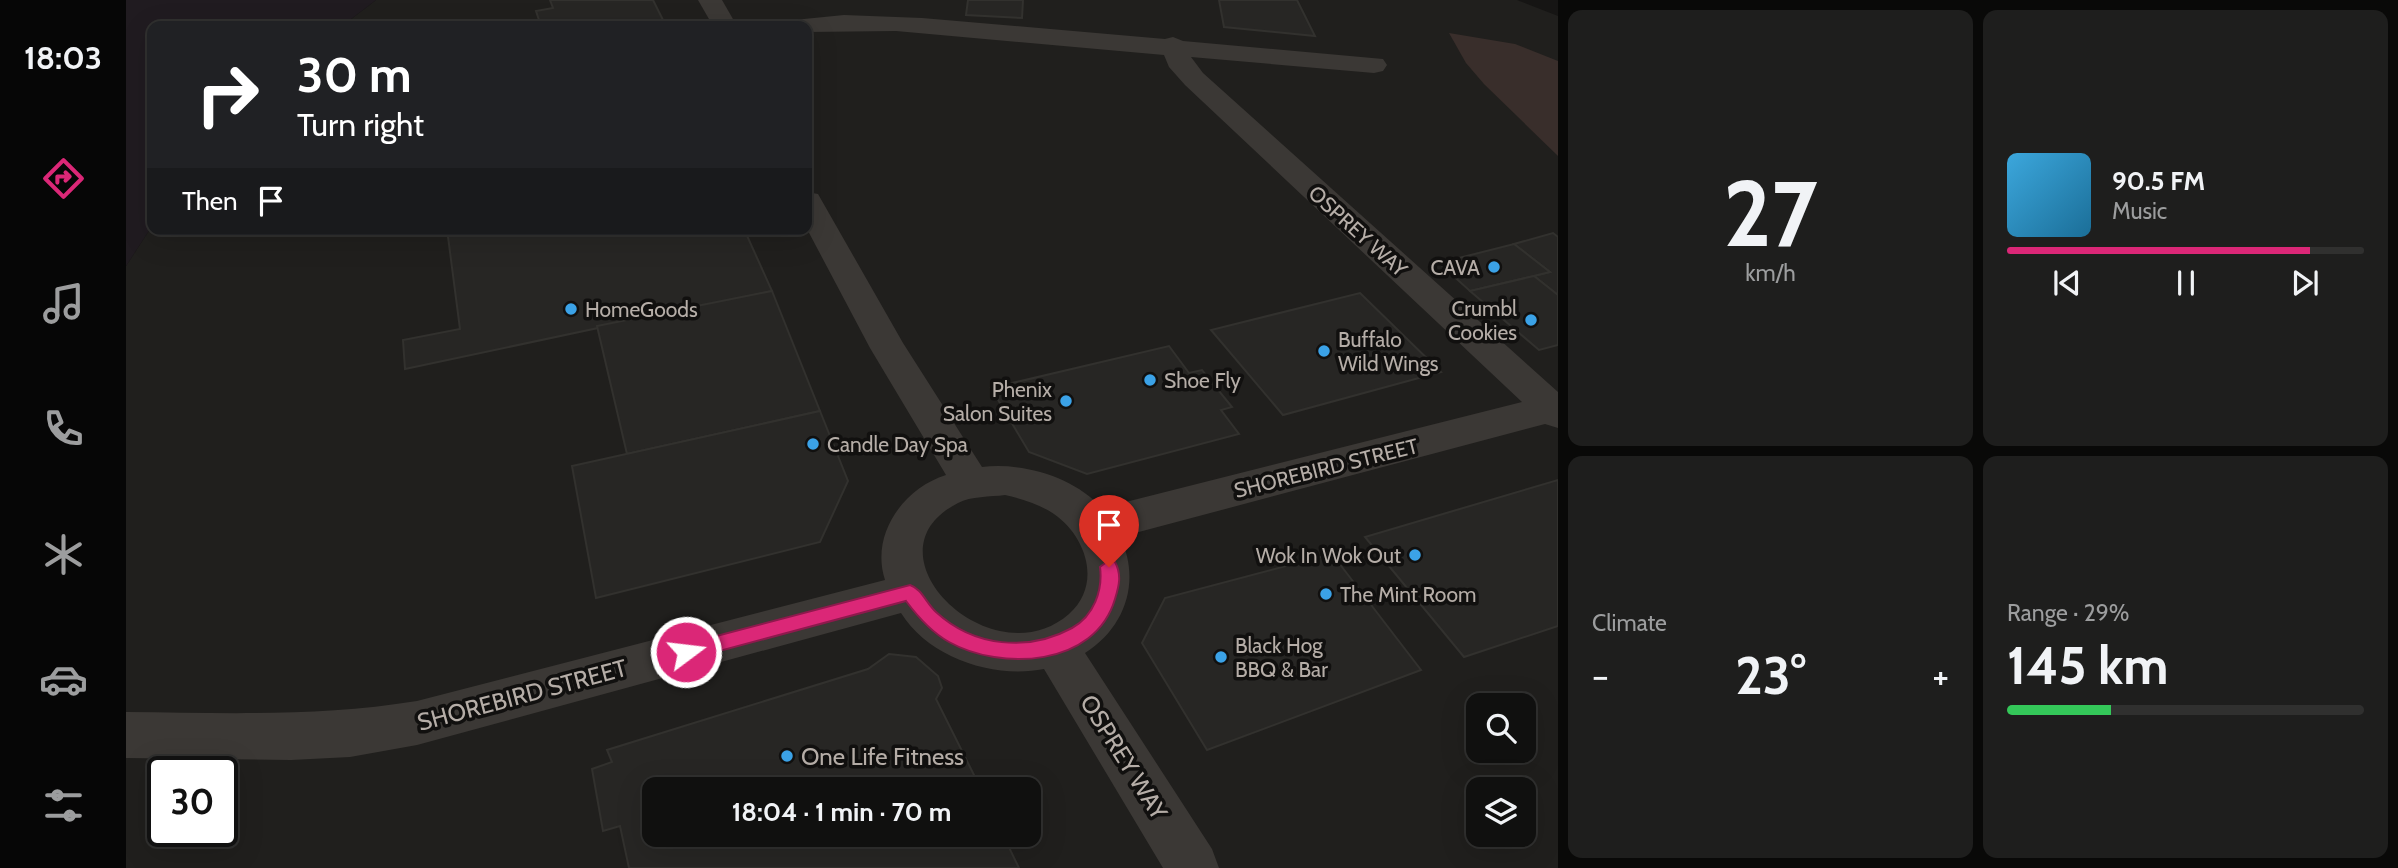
<!DOCTYPE html>
<html lang="en">
<head>
<meta charset="utf-8">
<style>
	:root { --surface:#10100f; --page:#1e1e1d; --text:#f1f3f6; --muted:#9c9d9e; --line:#30302f; --accent:#db2777 }
	body { margin:0; font-family:Cabin,sans-serif; background:var(--page); color:var(--text); height:100vh; display:flex; flex-direction:column; font-size:26px; white-space:nowrap }
	* { box-sizing:border-box; margin:0 }
	p { font-size:23px; color:var(--muted) }
	.icon { flex:none; width:38px; height:38px; fill:none; stroke:currentColor; stroke-width:2; stroke-linecap:round; stroke-linejoin:round }
	.map { position:relative; flex:1; overflow:hidden }
	.drawer { display:flex; flex-direction:column; gap:10px; padding:10px; background:#090908; width:840px }
	.drawer>* { flex:none }
	.guide { position:absolute; left:21px; top:21px; width:665px; height:214px; border-radius:14px; box-shadow:0 7px 28px #0002,0 0 0 2px var(--line); background:#202124; color:#fff; overflow:hidden }
	.fabs { position:absolute; left:1340px; top:693px; display:grid; gap:14px }
	.fabs a { display:grid; place-items:center; width:70px; height:70px; border-radius:14px; background:var(--surface); box-shadow:0 7px 28px #0002,0 0 0 2px var(--line); font-size:35px }
	.speed { position:absolute; left:21px; top:756px; display:flex; gap:14px; font-size:35px; font-weight:700; text-align:center }
	.speed>* { display:grid; place-content:center; width:91px; height:91px; border-radius:50%; background:var(--surface); box-shadow:0 7px 28px #0002,0 0 0 2px var(--line); line-height:1 }
	.speed .limit { border:4px solid #111; border-radius:10px; background:#fff; color:#111 }
	.pin { position:absolute; display:grid; place-items:center; width:60px; height:60px; color:#fff; margin:-72px -30px; border-radius:50% 50% 50% 0; rotate:-45deg; box-shadow:0 0 7px #0007 }
	.pin .icon { rotate:45deg }
	.me { position:absolute; width:77px; margin:-38px; rotate:75deg; stroke-linejoin:round; filter:drop-shadow(0 0 5px #0008) }
	.turn { display:flex; align-items:center; gap:24px; height:147px; padding:0 35px; font-size:32px }
	.turn .icon { width:91px; height:91px; stroke-width:2.5 }
	.turn b { display:block; font-size:49px; line-height:60px }
	.then { display:flex; align-items:center; height:66px; padding:0 35px; background:#0003; gap:14px; font-size:26px }
	.big { font-size:52px; font-weight:700; line-height:1.1 }
	.drawer .widget { flex:1; display:flex; flex-direction:column; justify-content:center; gap:10px; min-width:0; padding:0 24px; border-radius:14px; background:var(--page) }
	.drawer .dial { align-items:center; gap:0 }
	.dial b { font-size:91px; line-height:1 }
	.song { display:flex; align-items:center; gap:21px }
	.cover { width:84px; height:84px; border-radius:10px; background:linear-gradient(135deg,hsl(200 70% 55%),hsl(200 70% 35%)) }
	.played { height:7px; border-radius:4px; background:linear-gradient(90deg,var(--accent) 85%,var(--line) 85%) }
	.keys { display:flex; justify-content:space-around; direction:ltr }
	.heat { display:flex; justify-content:space-between; align-items:center; font-size:38px; direction:ltr }
	.charge { height:10px; border-radius:5px; background:linear-gradient(90deg,#34c759 29%,var(--line) 0) }
	.drawer .tiles { flex:1; display:grid; gap:10px; grid-template-columns:repeat(2,1fr) }
	.trip { position:absolute; left:516px; top:777px; width:399px; height:70px; border-radius:14px; background:var(--surface); box-shadow:0 7px 28px #0002,0 0 0 2px var(--line); font-weight:700; line-height:70px; text-align:center }
	main { display:flex; flex:1; min-height:0 }
	.tabs { display:flex; flex-direction:column; width:126px; justify-content:space-around; align-items:center; background:#060606; color:var(--muted) }
	.tabs .icon { width:49px; height:49px }
	.tabs .on { color:var(--accent) }
	.tabs b { font-size:32px; color:var(--text) }
	.map>svg:first-child { display:block }
	.built { fill:#201f1d; fill-rule:evenodd }
	.green { fill:#201b20 }
	.water { fill:#392e2b }
	.building { fill:#272624; stroke:#32312e; stroke-width:2 }
	.lines { fill:none; stroke-linecap:round; stroke-linejoin:round }
	.minor { fill:#3b3835; fill-rule:evenodd }
	.route { fill:#db2777; stroke:#8e194d; stroke-width:2 }
	.poi-dot { fill:#3ba2e7; stroke:#11100f; stroke-width:2.5 }
	.labels { text-anchor:middle; dominant-baseline:central; stroke-width:7; stroke-linejoin:round; paint-order:stroke }
	.street-label { font-size:21px; fill:#b5ada7; stroke:#11100f }
	.poi-label { font-size:21px; fill:#b5ada7; stroke:#11100f; text-anchor:start }
	.near-street-label { font-size:24px; fill:#b5ada7; stroke:#11100f }
	.near-poi-label { font-size:24px; fill:#b5ada7; stroke:#11100f; text-anchor:start }
</style>
</head>
<body>
<main>
<nav class="tabs">
<b>18:03</b>
<svg class="icon on" aria-label="directions" viewBox="0 0 24 24"><path d="M12 3l9 9-9 9-9-9zM9 14v-3h6M13 9l2 2-2 2"/></svg>
<svg class="icon" aria-label="music" viewBox="0 0 24 24"><path d="M9 18V5l10-2v13"/><circle cx="6" cy="18" r="3"/><circle cx="16" cy="16" r="3"/></svg>
<svg class="icon" aria-label="phone" viewBox="0 0 24 24"><path d="M5 4h4l2 5-3 2q2 4 5 5l2-3 5 2v4C11 20 4 13 5 4z"/></svg>
<svg class="icon" aria-label="climate" viewBox="0 0 24 24"><path d="M12 3v18M4 7l16 10M4 17L20 7"/></svg>
<svg class="icon" aria-label="car" viewBox="0 0 24 24"><path d="M5 17H2v-5l4-1 3-4h7l3 4 3 1v5h-3M9 17h6M6 11h13"/><circle cx="7" cy="17" r="2"/><circle cx="17" cy="17" r="2"/></svg>
<svg class="icon" aria-label="filters" viewBox="0 0 24 24"><path d="M4 7h16M4 17h16"/><circle cx="9" cy="7" r="2"/><circle cx="15" cy="17" r="2"/></svg>
</nav>
<div class="map">
<svg width="1432" height="868" viewBox="0 0 1432 868">
	<rect width="100%" height="100%" fill="#161514"/>
	<path class="built" d="M250 0H1391L1432 16V868H0V266L26 226V229H681V26H216ZM1353 705H1398V751H1353ZM37 772H96V831H37ZM528 789H903V835H528ZM1353 789H1398V835H1353Z"/>
	<path class="green" d="M0 0H250L216 26H26V226L0 266Z"/>
	<path class="water" d="M1323 33 1389 44 1432 61V156L1358 84 1340 63Z"/>
	<g class="building">
		<path d="M424 0H527L540 26H415L410 11 427 8Z"/>
		<path d="M842 0H897L896 18 840 15Z"/>
		<path d="M1093 0H1171L1189 36 1098 27Z"/>
		<path d="M321 229H618L646 291 279 369 277 340 334 329Z"/>
		<path d="M1427 233 1432 237V295L1408 276 1424 272 1388 244Z"/>
		<path d="M1388 244 1424 272 1344 291 1313 263Z"/>
		<path d="M1408 276 1432 295V345L1413 350 1344 291Z"/>
		<path d="M646 291 694 411 501 454 471 326Z"/>
		<path d="M1234 293 1315 372 1157 415 1085 330Z"/>
		<path d="M1043 346 1063 373 1076 370 1106 407 1095 410 1113 434 961 474 903 452 865 388Z"/>
		<path d="M694 411 722 481 694 542 470 598 446 466Z"/>
		<path d="M1432 480V626L1338 657 1239 537Z"/>
		<path d="M1206 554 1295 670 1081 750 1016 643 1039 598Z"/>
		<path d="M763 654 790 657 812 676 816 688 810 699 855 789H528V835H877L893 868H503L494 826 477 831 466 769 486 762 481 750 742 669Z"/>
	</g>
	<g class="lines">
		<g class="minor">
			<path d="M572 0H596L611 26H587Z"/>
			<path d="M718 15 796 18 1039 39 1047 37 1057 41 1257 59 1261 65 1257 71 1248 73 1065 57 1077 73 1432 392V428L1419 424 994 537C1015 580 1000 627 959 653L1086 849 1093 868H1037L918 669C868 679 803 658 775 613L291 745 224 757 165 760 0 758V712C101 713 191 717 291 701L759 580C744 534 778 488 820 475L744 348 681 229V192L692 194 696 201 777 343 856 467C897 462 948 477 976 508L1396 402 1059 85 1043 67 1038 55 770 31 681 32V26H655L658 21ZM879 495C897 499 913 504 928 514 961 537 976 585 943 614 866 681 733 553 832 503 845 496 864 497 879 495Z"/>
		</g>
	</g>
	<path class="route" d="M983 560 989 562C996 575 993 586 989 599 969 667 875 671 823 642 805 632 792 617 780 601L560 660 553 658 550 652 553 646 560 644 784 585C796 589 800 603 810 612 848 647 902 652 946 628 968 616 977 590 974 567Z"/>
	<g class="poi-dot">
		<circle cx="1368" cy="267" r="7"/>
		<circle cx="445" cy="309" r="7"/>
		<circle cx="1405" cy="320" r="7"/>
		<circle cx="1198" cy="351" r="7"/>
		<circle cx="1024" cy="380" r="7"/>
		<circle cx="940" cy="401" r="7"/>
		<circle cx="687" cy="444" r="7"/>
		<circle cx="1289" cy="555" r="7"/>
		<circle cx="1200" cy="594" r="7"/>
		<circle cx="1095" cy="657" r="7"/>
		<circle cx="661" cy="756" r="7"/>
	</g>
	<g class="labels">
		<g class="street-label">
			<text transform="translate(1232 231) rotate(42)">OSPREY WAY</text>
			<text transform="translate(1200 468) rotate(-14)">SHOREBIRD STREET</text>
		</g>
		<g class="poi-label">
			<text x="1354" y="267" text-anchor="end">CAVA</text>
			<text x="1391" y="308" text-anchor="end">Crumbl<tspan x="1391" dy="24">Cookies</tspan></text>
			<text x="459" y="309">HomeGoods</text>
			<text x="1212" y="339">Buffalo<tspan x="1212" dy="24">Wild Wings</tspan></text>
			<text x="1038" y="380">Shoe Fly</text>
			<text x="926" y="389" text-anchor="end">Phenix<tspan x="926" dy="24">Salon Suites</tspan></text>
			<text x="701" y="444">Candle Day Spa</text>
			<text x="1275" y="555" text-anchor="end">Wok In Wok Out</text>
			<text x="1214" y="594">The Mint Room</text>
			<text x="1109" y="645">Black Hog<tspan x="1109" dy="24">BBQ &amp; Bar</tspan></text>
		</g>
		<g class="near-street-label">
			<text transform="translate(396 695) rotate(-15)">SHOREBIRD STREET</text>
			<text transform="translate(998 757) rotate(58)">OSPREY WAY</text>
		</g>
		<g class="near-poi-label">
			<text x="675" y="756">One Life Fitness</text>
		</g>
	</g>
</svg>
<div class="fabs">
<a><svg class="icon" aria-label="search" viewBox="0 0 24 24"><circle cx="10" cy="10" r="6"/><path d="M15 15l6 6"/></svg></a>
<a><svg class="icon" aria-label="layers" viewBox="0 0 24 24"><path d="M12 4l9 5-9 5-9-5zM3 14l9 5 9-5"/></svg></a>
</div>
<div class="speed"><div class="limit">30</div></div>
<div class="pin" style="left:983px;top:567px;background:#d93025"><svg class="icon" aria-label="arrive" viewBox="0 0 24 24"><path d="M6 21V4h12l-3 4 3 4H6"/></svg></div>
<svg class="me" style="left:560px;top:652px" viewBox="-20 -20 40 40"><circle r="17" fill="#db2777" stroke="#fff" stroke-width="3"/><path d="M0-11L8 9 0 5-8 9z" fill="#fff"/></svg>
<div class="trip">18:04 · 1 min · 70 m</div>
<div class="guide">
<div class="turn"><svg class="icon" aria-label="right" viewBox="0 0 24 24"><path d="M7 20v-9h11M14 6l5 5-5 5"/></svg><div><b>30 m</b>Turn right</div></div>
<div class="then">Then<svg class="icon" aria-label="arrive" viewBox="0 0 24 24"><path d="M6 21V4h12l-3 4 3 4H6"/></svg></div>
</div>
</div>
<section class="drawer">
<div class="tiles">
<div class="widget dial"><b>27</b><p>km/h</p></div>
<div class="widget">
<div class="song"><i class="cover"></i><div><b>90.5 FM</b><p>Music</p></div></div>
<div class="played"></div>
<div class="keys"><svg class="icon" aria-label="previous" viewBox="0 0 24 24"><path d="M18 5L8 12l10 7zM5 5v14"/></svg><svg class="icon" aria-label="pause" viewBox="0 0 24 24"><path d="M8 5v14M16 5v14"/></svg><svg class="icon" aria-label="next" viewBox="0 0 24 24"><path d="M6 5l10 7-10 7zM19 5v14"/></svg></div>
</div>
<div class="widget"><p>Climate</p>
<div class="heat"><a>−</a><b class="big">23°</b><a>+</a></div>
</div>
<div class="widget"><p>Range · 29%</p><b class="big">145 km</b><div class="charge"></div></div>
</div>
</section>
</main>
</body>
</html>
